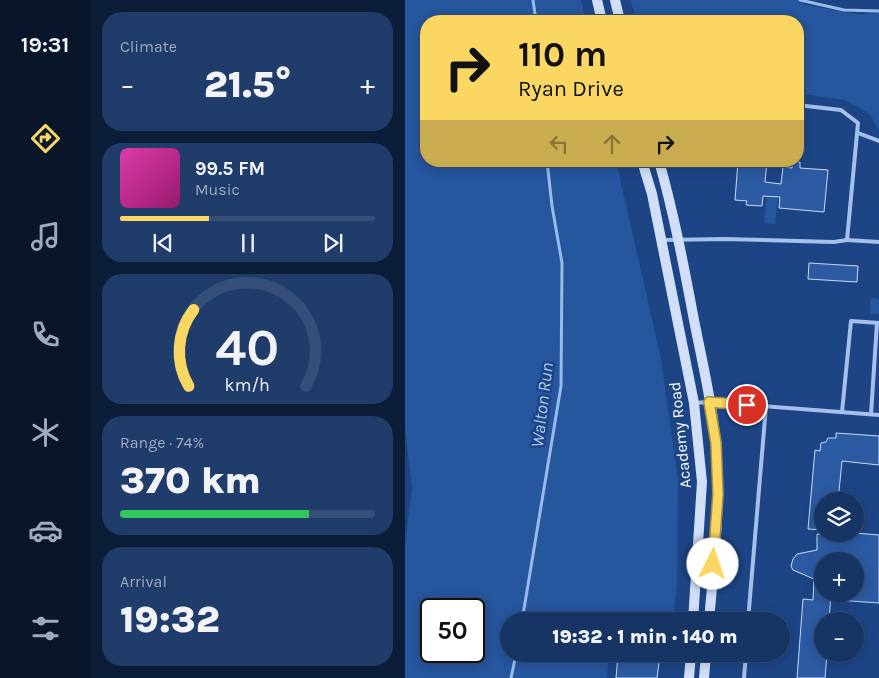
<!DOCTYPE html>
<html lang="en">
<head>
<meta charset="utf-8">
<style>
	:root { --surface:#163464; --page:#1f3c6a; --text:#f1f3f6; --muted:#9eaabf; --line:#354f78; --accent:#fad763 }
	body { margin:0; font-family:Karla,sans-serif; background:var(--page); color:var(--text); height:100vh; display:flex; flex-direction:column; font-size:19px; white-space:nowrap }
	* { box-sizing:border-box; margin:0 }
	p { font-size:16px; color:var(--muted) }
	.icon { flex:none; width:28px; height:28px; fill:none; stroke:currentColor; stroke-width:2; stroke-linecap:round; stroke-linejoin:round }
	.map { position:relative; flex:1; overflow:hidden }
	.panel { display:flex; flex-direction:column; gap:12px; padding:12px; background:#0c1d37; width:315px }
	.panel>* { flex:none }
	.guide { position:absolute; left:15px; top:15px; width:384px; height:152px; border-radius:20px; box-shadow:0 2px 12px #0003,0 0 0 1px var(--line); background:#fad763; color:#111; overflow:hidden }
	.tools { position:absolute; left:409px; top:492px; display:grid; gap:10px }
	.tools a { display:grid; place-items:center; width:50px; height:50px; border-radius:50%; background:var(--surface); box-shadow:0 2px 12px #0003,0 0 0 1px var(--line); font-size:25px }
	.speed { position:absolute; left:15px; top:598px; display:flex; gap:10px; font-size:25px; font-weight:700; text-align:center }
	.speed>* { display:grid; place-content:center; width:65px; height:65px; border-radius:50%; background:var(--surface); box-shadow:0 2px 12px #0003,0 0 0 1px var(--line); line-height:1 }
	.speed .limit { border:2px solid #111; border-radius:8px; background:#fff; color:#111 }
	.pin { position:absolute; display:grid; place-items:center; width:42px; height:42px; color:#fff; margin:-21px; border:2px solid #fff; border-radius:50%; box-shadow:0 1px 5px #0007 }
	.me { position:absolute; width:55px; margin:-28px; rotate:4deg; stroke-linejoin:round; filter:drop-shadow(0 0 4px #0008) }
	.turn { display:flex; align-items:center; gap:18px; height:105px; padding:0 15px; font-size:22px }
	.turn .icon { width:65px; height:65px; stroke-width:2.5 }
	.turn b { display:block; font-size:35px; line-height:42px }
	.lanes { display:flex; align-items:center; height:48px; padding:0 15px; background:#0003; justify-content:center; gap:25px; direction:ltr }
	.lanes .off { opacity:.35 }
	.big { font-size:38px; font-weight:800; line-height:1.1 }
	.panel .widget { flex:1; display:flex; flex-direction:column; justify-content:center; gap:8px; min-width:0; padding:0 18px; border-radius:20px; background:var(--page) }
	.panel .dial { align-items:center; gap:0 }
	.dial svg { height:130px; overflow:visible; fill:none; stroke:var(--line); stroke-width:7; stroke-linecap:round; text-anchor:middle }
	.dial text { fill:var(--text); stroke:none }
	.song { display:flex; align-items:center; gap:15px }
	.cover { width:60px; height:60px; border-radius:8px; background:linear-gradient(135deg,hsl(320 70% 55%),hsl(320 70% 35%)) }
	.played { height:5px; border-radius:2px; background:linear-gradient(90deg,var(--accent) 35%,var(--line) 35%) }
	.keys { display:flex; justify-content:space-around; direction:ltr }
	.heat { display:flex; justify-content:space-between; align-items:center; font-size:28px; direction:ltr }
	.charge { height:8px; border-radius:4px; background:linear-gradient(90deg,#34c759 74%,var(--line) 0) }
	.trip { position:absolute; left:95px; top:612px; width:290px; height:50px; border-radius:25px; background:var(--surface); box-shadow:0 2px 12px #0003,0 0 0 1px var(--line); font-weight:800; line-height:50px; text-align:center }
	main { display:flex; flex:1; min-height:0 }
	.tabs { display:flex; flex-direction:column; width:90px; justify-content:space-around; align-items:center; background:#091528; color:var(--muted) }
	.tabs .icon { width:35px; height:35px }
	.tabs .on { color:var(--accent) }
	.tabs b { font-size:22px; color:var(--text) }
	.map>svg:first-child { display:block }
	.green { fill:#26569e; fill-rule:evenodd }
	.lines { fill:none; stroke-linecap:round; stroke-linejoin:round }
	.stream { stroke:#98bbec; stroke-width:3 }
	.building { fill:#2c5ba3; stroke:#cadcf8 }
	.service { stroke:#a5c1eb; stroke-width:4 }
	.secondary { stroke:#d1e0f8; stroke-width:10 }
	.route-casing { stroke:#a28c40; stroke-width:12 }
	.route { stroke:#fad763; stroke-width:9 }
	.labels { text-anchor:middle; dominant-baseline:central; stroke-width:5; stroke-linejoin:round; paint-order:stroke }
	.street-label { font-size:16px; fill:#fff; stroke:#1d4586 }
	.water-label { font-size:18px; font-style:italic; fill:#b1cbf2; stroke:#1d4586 }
</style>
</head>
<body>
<main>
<nav class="tabs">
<b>19:31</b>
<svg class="icon on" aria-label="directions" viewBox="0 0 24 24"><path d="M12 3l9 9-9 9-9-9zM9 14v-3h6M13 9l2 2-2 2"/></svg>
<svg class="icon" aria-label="music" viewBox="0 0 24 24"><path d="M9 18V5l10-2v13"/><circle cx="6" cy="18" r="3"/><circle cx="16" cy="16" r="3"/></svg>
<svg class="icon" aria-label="phone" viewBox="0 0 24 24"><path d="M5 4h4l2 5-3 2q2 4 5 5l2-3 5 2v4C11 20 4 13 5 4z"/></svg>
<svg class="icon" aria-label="climate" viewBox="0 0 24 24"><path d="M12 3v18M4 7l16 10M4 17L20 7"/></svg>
<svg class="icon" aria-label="car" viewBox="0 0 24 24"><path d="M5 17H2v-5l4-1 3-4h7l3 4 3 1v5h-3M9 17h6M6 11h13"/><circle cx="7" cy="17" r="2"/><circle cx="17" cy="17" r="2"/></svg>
<svg class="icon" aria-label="filters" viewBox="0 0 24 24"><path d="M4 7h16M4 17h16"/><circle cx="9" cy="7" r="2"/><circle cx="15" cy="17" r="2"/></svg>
</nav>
<section class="panel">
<div class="widget"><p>Climate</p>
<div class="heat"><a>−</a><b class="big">21.5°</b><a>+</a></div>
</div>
<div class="widget">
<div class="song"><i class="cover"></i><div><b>99.5 FM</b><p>Music</p></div></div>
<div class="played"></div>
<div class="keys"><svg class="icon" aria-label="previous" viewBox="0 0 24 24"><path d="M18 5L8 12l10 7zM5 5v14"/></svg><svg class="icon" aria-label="pause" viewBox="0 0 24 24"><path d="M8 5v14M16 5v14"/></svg><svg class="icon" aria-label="next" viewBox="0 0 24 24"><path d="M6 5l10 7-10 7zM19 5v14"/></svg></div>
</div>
<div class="widget dial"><svg viewBox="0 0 100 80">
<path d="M14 69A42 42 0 1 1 86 69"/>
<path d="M14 69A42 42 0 0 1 17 22" stroke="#fad763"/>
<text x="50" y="56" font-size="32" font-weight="700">40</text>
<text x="50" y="72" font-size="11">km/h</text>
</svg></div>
<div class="widget"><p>Range · 74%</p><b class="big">370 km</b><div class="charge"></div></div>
<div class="widget"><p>Arrival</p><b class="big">19:32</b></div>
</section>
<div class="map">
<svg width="474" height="678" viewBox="0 0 474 678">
	<rect width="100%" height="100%" fill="#1d4586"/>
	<g class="green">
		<path d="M0 0H176L181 21H21V161H211L256 359 273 479 272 585 268 621H104V654H204L202 678H0V546L7 487 0 428ZM26 609H69V651H26Z"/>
		<path d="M225 0H393L401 5 457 15 474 9V130L464 113 439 100 393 93 392 21H232Z"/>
		<path d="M362 195 373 196 370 224 359 223Z"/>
		<path d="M466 298 474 299V314H465Z"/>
	</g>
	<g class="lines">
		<g class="stream">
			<path d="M128 0 131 21"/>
			<path d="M395 0 439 10 474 11"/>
			<path d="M117 621 156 386 157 263 147 206 142 161"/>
			<path d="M106 678 111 654"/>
		</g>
	</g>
	<g class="building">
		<path d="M333 161H362L360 182 376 184 378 167 387 168V162H395V168L423 170 419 212 374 208 375 197 358 196 357 206 341 205 342 201 330 200Z"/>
		<path d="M404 263 453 266 452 282 403 279Z"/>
		<path d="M431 433 474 436V465L437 461 433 501H418V530L403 529 410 450 415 451 416 443 421 442 423 438H431Z"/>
		<path d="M450 533 474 535V603L431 600V594H450V561H418V594H426L424 621H418V654H422L420 678H392L398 599 408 600 409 579 388 570 386 566 388 559 392 554 412 550V534Z"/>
		<path d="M213 654H255L252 678H211Z"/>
	</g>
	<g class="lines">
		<g class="service">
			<path d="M453 133 474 141"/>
			<path d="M258 240 320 239 429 242 442 240 453 123 436 110 392 105"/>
			<path d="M442 240 474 242"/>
			<path d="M289 403 304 402 474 415"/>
			<path d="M437 412 446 321 474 323"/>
			<path d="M466 414 472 323"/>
			<path d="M343 621 361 406"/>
			<path d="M339 678 341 654"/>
		</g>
		<g class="secondary">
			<path d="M192 0 197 21"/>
			<path d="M210 0 215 21"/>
			<path d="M237 161 247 194 289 403 297 482 288 621"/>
			<path d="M254 161C269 214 279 267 289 320 297 361 307 402 311 443 316 502 309 563 304 621"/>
			<path d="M284 678 286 654"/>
			<path d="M299 678 301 654"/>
		</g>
	</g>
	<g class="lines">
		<defs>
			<path id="route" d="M308 564 313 494 311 443 304 402 342 405"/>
		</defs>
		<use href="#route" class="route-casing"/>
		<use href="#route" class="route"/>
	</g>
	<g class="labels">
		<g class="street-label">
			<text transform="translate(275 435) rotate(-96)">Academy Road</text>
		</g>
		<g class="water-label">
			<text transform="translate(137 405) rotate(-83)">Walton Run</text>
		</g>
	</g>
</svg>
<div class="tools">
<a><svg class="icon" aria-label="layers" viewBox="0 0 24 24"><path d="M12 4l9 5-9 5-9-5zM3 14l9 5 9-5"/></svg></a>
<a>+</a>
<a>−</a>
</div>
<div class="speed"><div class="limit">50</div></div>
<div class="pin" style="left:342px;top:405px;background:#d93025"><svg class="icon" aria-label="arrive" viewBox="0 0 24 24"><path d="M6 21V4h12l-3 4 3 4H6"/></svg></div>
<svg class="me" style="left:308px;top:564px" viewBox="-20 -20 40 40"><circle r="19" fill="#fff"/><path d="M0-13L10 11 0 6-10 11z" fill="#fad763"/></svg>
<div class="trip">19:32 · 1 min · 140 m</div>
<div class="guide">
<div class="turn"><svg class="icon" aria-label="right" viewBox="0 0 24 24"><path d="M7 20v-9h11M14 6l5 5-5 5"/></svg><div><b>110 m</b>Ryan Drive</div></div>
<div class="lanes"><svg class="icon off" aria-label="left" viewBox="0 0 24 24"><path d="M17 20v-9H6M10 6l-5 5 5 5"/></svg><svg class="icon off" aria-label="ahead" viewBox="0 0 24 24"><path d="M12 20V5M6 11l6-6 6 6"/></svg><svg class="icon" aria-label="right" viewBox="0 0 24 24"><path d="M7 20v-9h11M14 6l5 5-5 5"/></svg></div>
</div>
</div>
</main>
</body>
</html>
